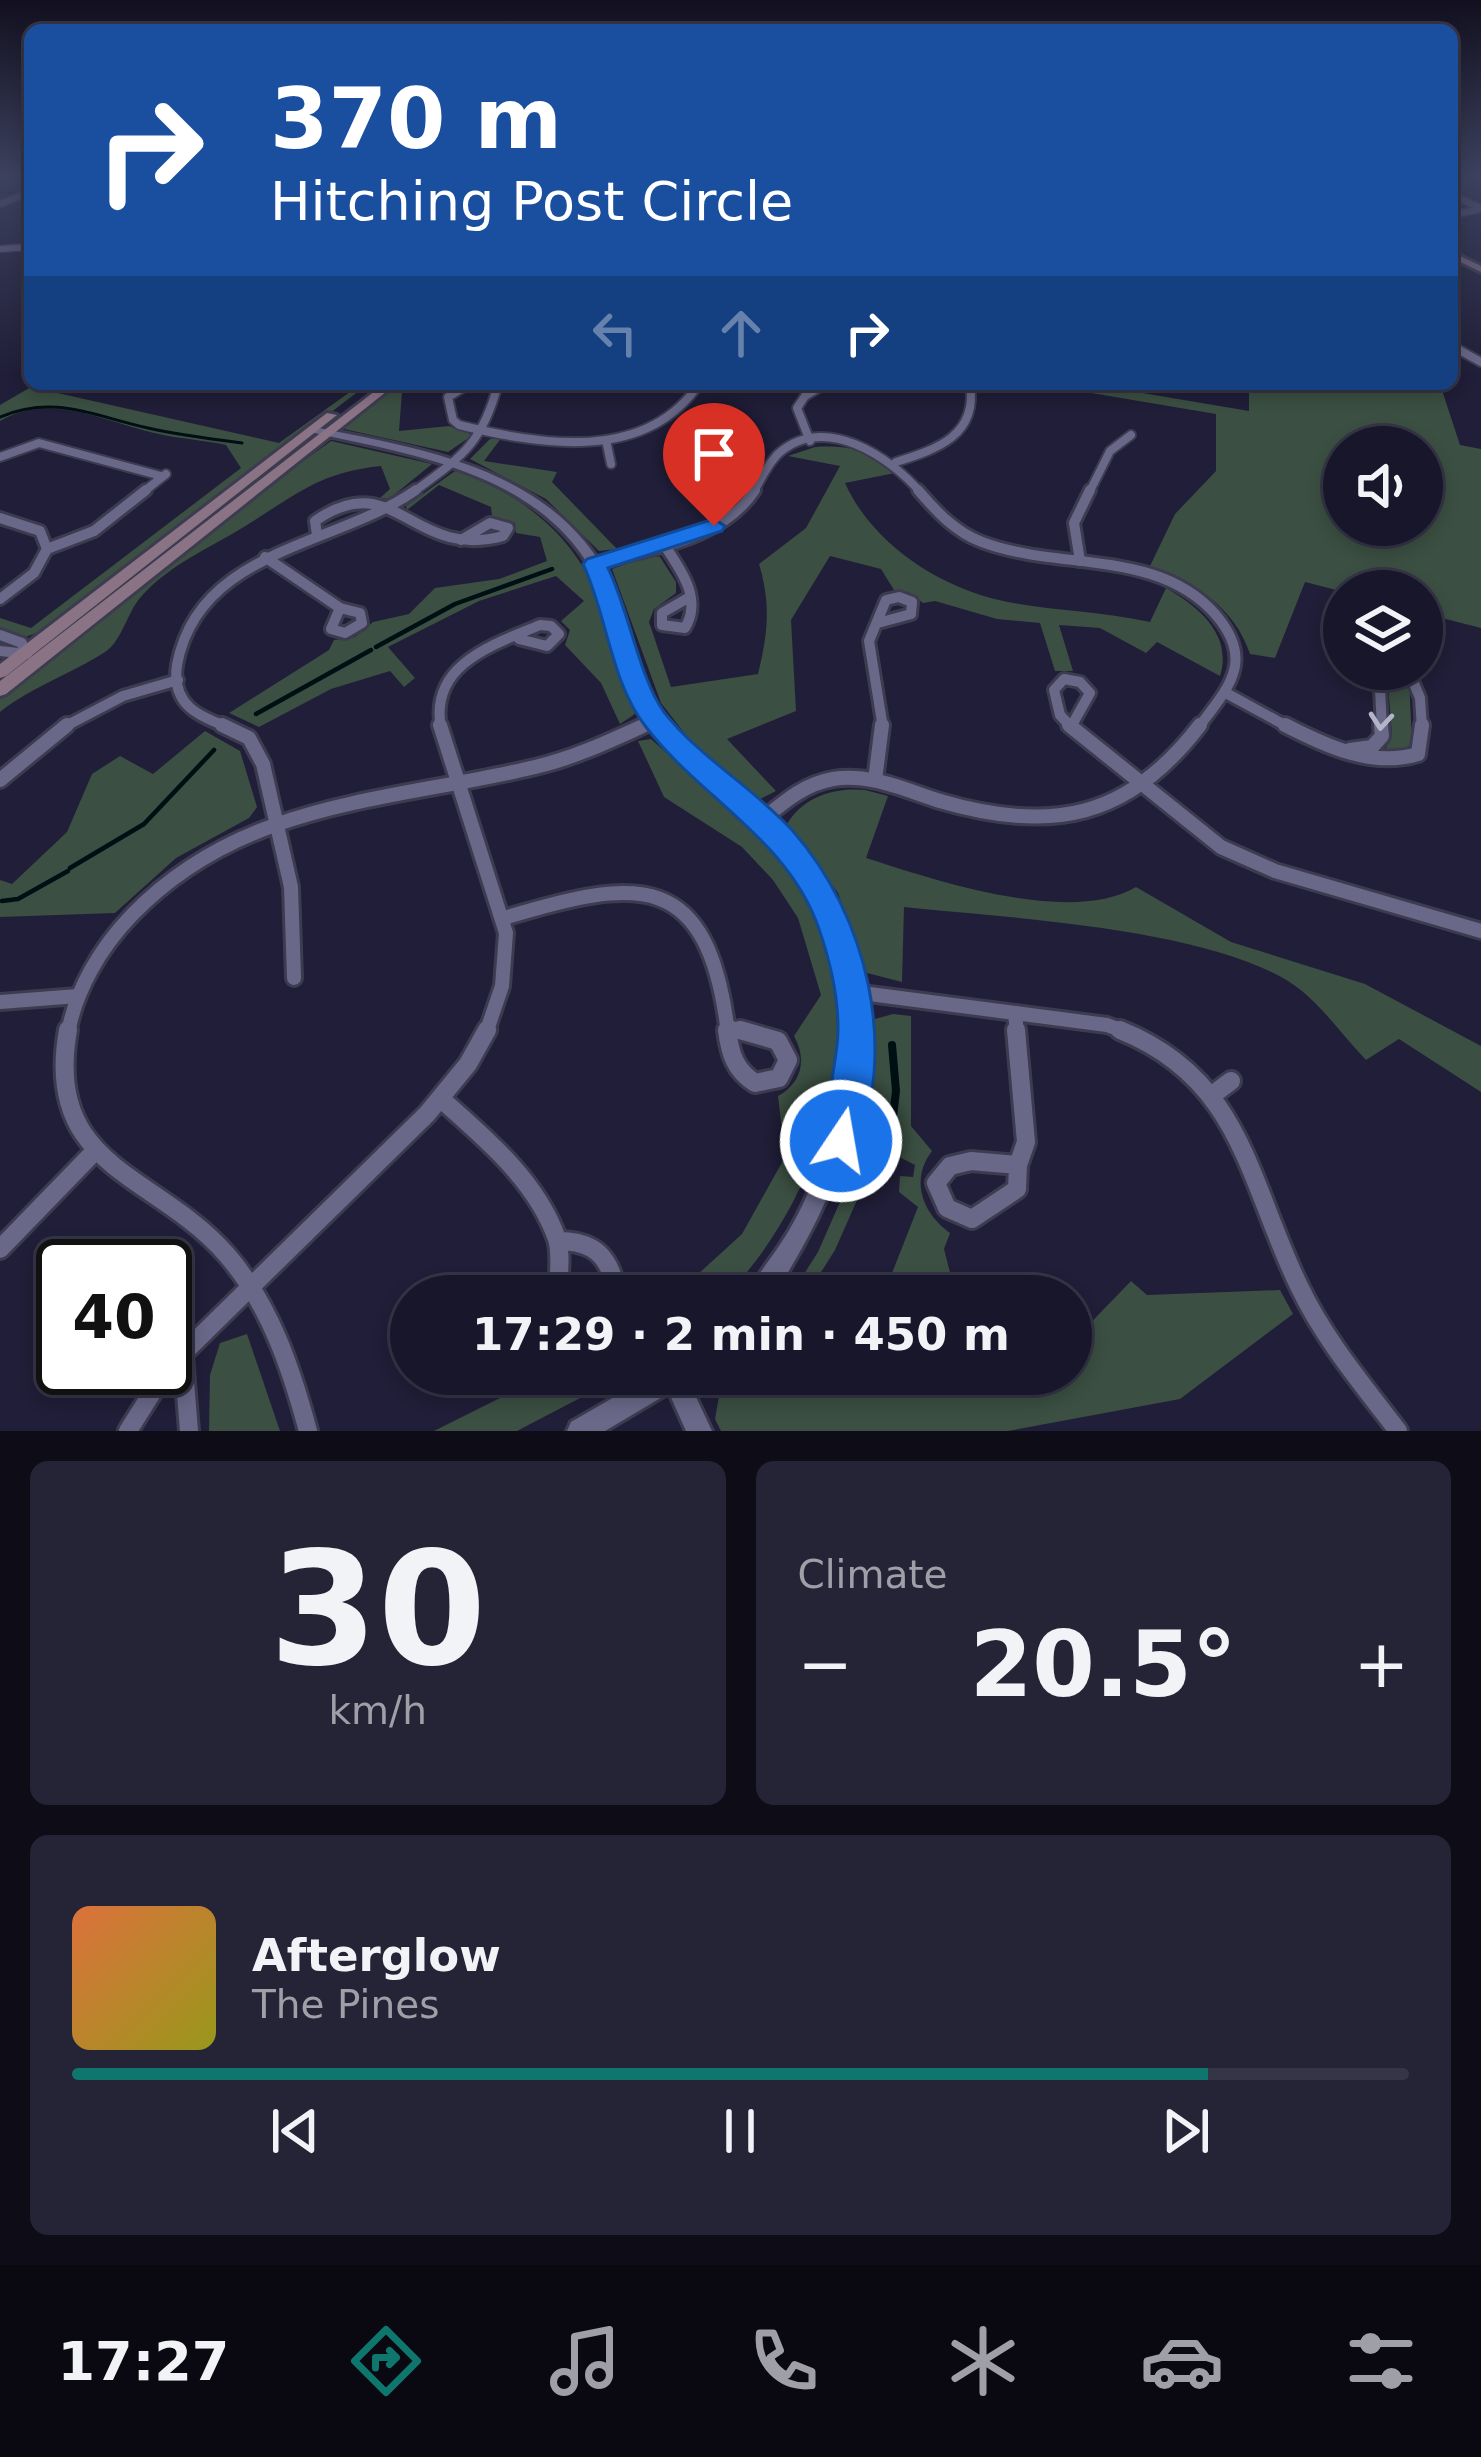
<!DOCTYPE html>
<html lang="en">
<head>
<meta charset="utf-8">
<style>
	:root { --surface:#18162a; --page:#252336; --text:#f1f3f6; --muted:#9f9fa8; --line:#363547; --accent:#0f766e }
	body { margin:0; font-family:"DejaVu Sans",sans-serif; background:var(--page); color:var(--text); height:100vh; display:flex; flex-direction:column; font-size:45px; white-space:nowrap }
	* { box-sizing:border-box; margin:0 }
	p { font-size:39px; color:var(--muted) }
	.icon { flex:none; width:66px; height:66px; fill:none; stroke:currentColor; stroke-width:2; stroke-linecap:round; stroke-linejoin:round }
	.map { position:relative; height:1431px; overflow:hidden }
	.side { display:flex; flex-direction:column; gap:30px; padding:30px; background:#0d0c17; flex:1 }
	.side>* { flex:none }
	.hud { position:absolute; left:24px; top:24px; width:1434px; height:366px; border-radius:18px; box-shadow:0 6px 18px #0003,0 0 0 3px var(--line); background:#1a4fa0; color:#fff; overflow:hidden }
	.controls { position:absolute; left:1323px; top:426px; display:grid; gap:24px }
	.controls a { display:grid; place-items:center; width:120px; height:120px; border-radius:50%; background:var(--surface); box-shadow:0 6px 18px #0003,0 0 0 3px var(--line); font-size:60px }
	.speed { position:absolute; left:36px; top:1239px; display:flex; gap:24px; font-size:60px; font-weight:700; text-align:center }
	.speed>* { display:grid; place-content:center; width:156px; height:156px; border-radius:50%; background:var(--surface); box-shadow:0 6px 18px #0003,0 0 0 3px var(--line); line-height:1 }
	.speed .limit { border:6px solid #111; border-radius:18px; background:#fff; color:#111 }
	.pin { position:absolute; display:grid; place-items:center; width:102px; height:102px; color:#fff; margin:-123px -51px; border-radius:50% 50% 50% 0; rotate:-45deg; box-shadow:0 0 12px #0007 }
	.pin .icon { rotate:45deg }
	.me { position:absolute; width:132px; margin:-66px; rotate:12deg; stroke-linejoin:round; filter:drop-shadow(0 0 9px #0008) }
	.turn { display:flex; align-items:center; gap:42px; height:252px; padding:0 48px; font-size:54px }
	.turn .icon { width:156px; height:156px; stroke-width:2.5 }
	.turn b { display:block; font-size:84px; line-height:102px }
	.lanes { display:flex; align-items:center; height:114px; padding:0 48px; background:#0003; justify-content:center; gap:60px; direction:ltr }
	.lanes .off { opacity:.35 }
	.big { font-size:90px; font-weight:700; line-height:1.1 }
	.side .widget { flex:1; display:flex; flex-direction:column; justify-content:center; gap:18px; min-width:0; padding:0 42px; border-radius:18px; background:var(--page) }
	.side .dial { align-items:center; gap:0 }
	.dial b { font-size:156px; line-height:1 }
	.song { display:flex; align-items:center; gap:36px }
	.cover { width:144px; height:144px; border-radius:18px; background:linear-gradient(135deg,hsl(20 70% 55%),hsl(60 70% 35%)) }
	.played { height:12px; border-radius:6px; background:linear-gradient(90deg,var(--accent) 85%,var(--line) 85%) }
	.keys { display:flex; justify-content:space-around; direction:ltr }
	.heat { display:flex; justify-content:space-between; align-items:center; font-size:66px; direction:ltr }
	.side .tiles { flex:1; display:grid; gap:30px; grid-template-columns:1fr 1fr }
	.widget:last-child { grid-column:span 2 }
	.trip { position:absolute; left:390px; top:1275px; width:702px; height:120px; border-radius:60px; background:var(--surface); box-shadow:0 6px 18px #0003,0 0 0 3px var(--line); font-weight:700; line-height:120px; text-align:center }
	.dock { display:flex; height:192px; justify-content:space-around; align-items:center; background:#0a0911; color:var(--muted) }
	.dock .icon { width:84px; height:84px }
	.dock .active { color:var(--accent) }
	.dock b { font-size:54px; color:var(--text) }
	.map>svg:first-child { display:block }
	.green { fill:#3b4f42; fill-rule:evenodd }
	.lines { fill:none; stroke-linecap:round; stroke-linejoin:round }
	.stream-far2 { stroke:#000f13; stroke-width:3 }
	.stream-far1 { stroke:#000f13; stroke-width:4.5 }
	.stream { stroke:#000f13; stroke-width:8 }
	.minor-far4-casing { stroke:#3d3b50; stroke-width:9 }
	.minor-far3-casing { stroke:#3d3b50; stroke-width:12 }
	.minor-far2-casing { stroke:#3d3b50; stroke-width:16 }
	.minor-far1-casing { stroke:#3d3b50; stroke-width:20 }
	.minor-casing { stroke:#3d3b50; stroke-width:24 }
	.tertiary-casing { stroke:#3d3b50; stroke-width:6 }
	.secondary-casing { stroke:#3d3b50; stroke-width:6 }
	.minor-far4 { stroke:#696888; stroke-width:6 }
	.minor-far3 { stroke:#696888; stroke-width:8 }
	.minor-far2 { stroke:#696888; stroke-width:10 }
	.minor-far1 { stroke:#696888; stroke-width:14 }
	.minor { stroke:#696888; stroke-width:18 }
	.tertiary { fill:#696888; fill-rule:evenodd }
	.secondary { fill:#897385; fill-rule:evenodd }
	.oneway { stroke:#b4b4c9 }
	.route { fill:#1a73e8; stroke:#114b97; stroke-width:3 }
</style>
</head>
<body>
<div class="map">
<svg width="1481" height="1431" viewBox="0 0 1481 1431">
	<rect width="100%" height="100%" fill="#201e38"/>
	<g class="green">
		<path d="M361 384H368L46 630 25 637 0 630V618L31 628 241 468 226 445C204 440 181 439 159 434 107 423 52 391 0 421V405L31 387 279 443Z"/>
		<path d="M397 384H413L402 392 399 431 449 426 473 435 448 452 344 429 352 417Z"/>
		<path d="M1038 384H1089L1249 411V384H1440L1460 445 1481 449V628L1422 613V591L1344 592 1305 582 1275 658 1250 654C1235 608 1194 581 1150 566L1175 514 1216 471V414ZM1344 447H1422V525H1344Z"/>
		<path d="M502 437 484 461 557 472 552 482 617 549 599 551 546 499 470 459 490 439Z"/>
		<path d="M331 441 432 464 389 499 380 498 390 489 381 466C324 472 302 490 255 520 217 545 171 562 140 598 127 613 122 641 105 652 71 674 33 686 0 712V697L239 507Z"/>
		<path d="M815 447C845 445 874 449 895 473L845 483C872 543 938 587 1003 601 1051 611 1101 611 1150 622L1166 588C1198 606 1233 635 1220 676L1157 642 1146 653 1100 628 1059 625 1073 671H1055L1040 623 997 619 935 601 923 603 910 593 894 590 881 569 830 556 791 620 796 711 727 739 776 791 760 799 755 797 689 739 661 703 612 569 650 555 660 557 676 582V593L654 609 649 622 671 687 758 674C768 633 771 604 759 564L806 528 840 466 788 456Z"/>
		<path d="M455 471C513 489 570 531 594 589 611 629 617 673 635 714L620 724 601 683 565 645 570 630 561 621 584 601 556 576 479 601 388 647 415 678 404 687 390 671 331 689 259 727 229 713 329 650 334 640 355 637 373 622 409 614 435 588 499 579 547 561 540 537 516 533 515 523 492 516 491 507 439 485 407 510 406 506Z"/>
		<path d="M1397 669 1409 678 1412 743 1402 752 1383 753 1392 736 1387 671Z"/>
		<path d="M205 731 240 751 257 807 249 818 176 858 115 913 0 917V880L12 884 67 832 92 774 120 756 153 774Z"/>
		<path d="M651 739C697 781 753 822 789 874 881 1006 830 1187 726 1296H674L742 1234 785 1157 778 1096C802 1083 807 1059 794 1036L821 995 798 918 773 880 742 847 664 797 638 741Z"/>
		<path d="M865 790 888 796 866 858C935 880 1070 926 1136 887L1231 942 1365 984 1481 1046V1092L1399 1039 1366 1060C1345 1038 1325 1010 1302 991 1224 928 1006 918 904 907L902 982 867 973 838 893 787 824C803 797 834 787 865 790Z"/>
		<path d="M893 1014 911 1016V1126L932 1151C910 1180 922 1213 950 1233L944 1249 956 1296H883L918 1207 899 1192 900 1176 913 1177 915 1165 868 1141 865 1133 874 1075 875 1019Z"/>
		<path d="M861 1164 878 1171 875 1194 861 1191 835 1250 806 1296H790L818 1252 854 1170Z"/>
		<path d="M1131 1281 1147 1295 1280 1290 1293 1314 1180 1399 1008 1431H721L715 1419 723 1374H1071V1343Z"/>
		<path d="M247 1334 280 1431H209L210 1375 220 1343Z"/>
		<path d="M538 1374H626L517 1431H434L534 1381Z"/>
	</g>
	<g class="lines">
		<g class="stream-far2">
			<path d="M0 193H21"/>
			<path d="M0 252 18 251"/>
			<path d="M0 417C55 394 93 416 148 428 179 435 211 439 242 443"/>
		</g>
		<g class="stream-far1">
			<path d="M376 647 455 604 552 569"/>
			<path d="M256 714 371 650"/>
			<path d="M70 868 144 824 214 750"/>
			<path d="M2 901 18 899 68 871"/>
		</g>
		<path class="stream" d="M891 1134 896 1091 892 1045"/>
		<defs>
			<g id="minor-far4">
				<path d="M1452 195 1481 208"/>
				<path d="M0 204 30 192"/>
				<path d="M1457 214 1480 209"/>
				<path d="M0 249 30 247"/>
			</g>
			<g id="minor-far3">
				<path d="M1452 346 1481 362"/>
				<path d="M469 384 448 397 453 420 459 425C540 445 646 463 699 384"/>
				<path d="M606 440 611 464"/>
				<path d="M810 441 797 408 805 396 825 384"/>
				<path d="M0 457 39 443 161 476"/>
				<path d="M896 462C938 449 978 435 970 384"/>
				<path d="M142 493 166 474"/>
				<path d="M412 493C461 457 482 445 498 384"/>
				<path d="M753 493C761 480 767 464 779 453 826 413 890 457 921 493"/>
				<path d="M1089 493 1110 451 1131 435"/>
			</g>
			<g id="minor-far2">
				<path d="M918 490C936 511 955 532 982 542 1058 571 1158 548 1216 615 1255 661 1229 687 1198 728"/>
				<path d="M0 518 40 531 47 549"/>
				<path d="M317 535 315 521C395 465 412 561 503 536L508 528 490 523 461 540"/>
				<path d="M663 543C680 569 703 598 685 628L662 625V613L688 598"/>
				<path d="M265 557 340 608"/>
				<path d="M1080 561 1074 523 1090 490"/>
				<path d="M595 564C650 548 721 542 755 490"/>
				<path d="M0 599 34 573 47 549 94 531 146 490"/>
				<path d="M340 608 360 613 362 623 345 633 331 629Z"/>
				<path d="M878 623 911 614 912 602 899 597 886 600 869 641 883 728"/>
				<path d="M0 635 22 643 24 653"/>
				<path d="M0 651 27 654"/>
				<path d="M1379 669 1382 728"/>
				<path d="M1408 669 1420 698 1422 728"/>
				<path d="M1226 693 1290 728"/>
				<path d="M62 728 123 696 178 680"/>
				<path d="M231 728C199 717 171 705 177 665 198 549 337 546 416 490"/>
				<path d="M441 728C429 665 492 645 540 625L551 626 559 634 547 646 519 639"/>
				<path d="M639 728 655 720"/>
				<path d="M1072 728 1060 715 1054 690 1064 679 1080 682 1090 693 1072 725"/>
			</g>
			<g id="minor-far1">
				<path d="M222 725 249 738 263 764 291 887 294 978"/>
				<path d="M440 725 506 933 502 986 486 1033"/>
				<path d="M1069 725 1221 847 1275 871 1481 931"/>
				<path d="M1285 725C1326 746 1372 768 1418 754L1422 725"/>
				<path d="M1350 750 1372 747 1382 736 1381 725"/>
				<path d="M0 780 67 725"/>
				<path d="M875 780 882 725"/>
				<path d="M762 820C784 802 804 784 833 779 870 773 905 790 940 801 1052 834 1129 818 1200 725"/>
				<path d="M504 918C639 877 708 869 728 1033"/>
				<path d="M854 992 1107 1025 1128 1033"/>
				<path d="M0 1002 78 996"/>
				<path d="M1015 1013 1017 1033"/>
				<path d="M728 1027 751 1033"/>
				<path d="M68 1033C76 989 101 947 132 915 243 800 389 802 535 767 574 758 610 741 645 725"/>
			</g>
			<g id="minor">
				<path d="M68 1030C43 1169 156 1173 227 1255 270 1305 291 1368 308 1431"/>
				<path d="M727 1030C730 1054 735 1070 755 1083L779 1078 788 1060 778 1041 740 1030"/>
				<path d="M1016 1030 1026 1142 1018 1165"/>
				<path d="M1120 1030C1242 1079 1248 1181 1299 1286 1324 1339 1363 1385 1398 1431"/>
				<path d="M1215 1093 1231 1081"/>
				<path d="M441 1099C485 1138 537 1181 557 1239 562 1255 558 1279 558 1296"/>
				<path d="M971 1161 1018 1165 1017 1189 972 1219 947 1208 936 1183 950 1166Z"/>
				<path d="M558 1241C585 1241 603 1249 612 1275L606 1296"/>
				<path d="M0 1249 94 1152"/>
				<path d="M183 1357 189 1431"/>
				<path d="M128 1431 167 1369 427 1114 468 1064 487 1030"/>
			</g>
			<g id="tertiary">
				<path d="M314 427C428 450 559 470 614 588 635 632 636 683 667 723 702 769 756 796 792 841 910 987 868 1152 773 1296H747C755 1277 770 1260 781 1243 793 1225 803 1205 811 1186 843 1116 855 1031 835 956 826 918 804 882 781 852 743 804 686 776 651 725 623 683 621 634 601 589 551 475 419 456 310 432L309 430Z"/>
				<path d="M654 1374H690L688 1380 712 1431H686L669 1393 605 1431H567L571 1422Z"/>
			</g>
			<g id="secondary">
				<path d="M1452 252 1481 266V272L1452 258Z"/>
				<path d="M384 384H396L6 694 0 696V681Z"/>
				<path d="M327 413 337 415 6 676 0 678V664Z"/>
			</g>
		</defs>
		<use href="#minor-far4" class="minor-far4-casing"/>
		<use href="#minor-far3" class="minor-far3-casing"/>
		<use href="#minor-far2" class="minor-far2-casing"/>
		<use href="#minor-far1" class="minor-far1-casing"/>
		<use href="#minor" class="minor-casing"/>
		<use href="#tertiary" class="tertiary-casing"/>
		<use href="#secondary" class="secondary-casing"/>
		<use href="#minor-far4" class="minor-far4"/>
		<use href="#minor-far3" class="minor-far3"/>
		<use href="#minor-far2" class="minor-far2"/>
		<use href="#minor-far1" class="minor-far1"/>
		<use href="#minor" class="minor"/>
		<use href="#tertiary" class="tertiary"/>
		<use href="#secondary" class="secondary"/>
	</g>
	<defs><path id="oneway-chevron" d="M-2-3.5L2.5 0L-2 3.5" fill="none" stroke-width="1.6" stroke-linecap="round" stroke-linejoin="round" transform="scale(3)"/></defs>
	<use class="oneway" href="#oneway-chevron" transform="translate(1381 721) rotate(95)"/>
	<linearGradient id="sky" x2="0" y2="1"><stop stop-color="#12101f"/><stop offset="0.47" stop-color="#3c415e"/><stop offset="1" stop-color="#3c415e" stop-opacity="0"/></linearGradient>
	<rect width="1481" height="375" fill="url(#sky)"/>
	<path class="route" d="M714 519 725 526 722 531 608 568C628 608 640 680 664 712 699 757 754 788 792 830 867 915 899 1047 855 1155L841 1160 827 1155C817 1131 839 1062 838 1028 838 994 830 961 819 929 789 840 700 798 646 727 611 683 607 615 583 564L587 559Z"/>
</svg>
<div class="controls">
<a><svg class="icon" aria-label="sound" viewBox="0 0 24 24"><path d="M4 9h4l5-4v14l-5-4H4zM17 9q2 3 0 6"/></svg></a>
<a><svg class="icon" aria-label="layers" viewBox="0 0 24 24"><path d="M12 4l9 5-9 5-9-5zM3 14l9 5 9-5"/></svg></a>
</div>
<div class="speed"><div class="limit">40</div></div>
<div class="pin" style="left:714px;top:526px;background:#d93025"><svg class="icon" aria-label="arrive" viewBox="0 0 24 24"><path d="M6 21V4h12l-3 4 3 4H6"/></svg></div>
<svg class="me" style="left:841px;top:1141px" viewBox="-20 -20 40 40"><circle r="17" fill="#1a73e8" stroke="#fff" stroke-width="3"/><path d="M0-11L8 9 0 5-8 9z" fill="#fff"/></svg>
<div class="trip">17:29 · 2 min · 450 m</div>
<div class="hud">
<div class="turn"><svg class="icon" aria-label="right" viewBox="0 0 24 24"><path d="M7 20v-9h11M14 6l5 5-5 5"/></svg><div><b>370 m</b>Hitching Post Circle</div></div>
<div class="lanes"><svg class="icon off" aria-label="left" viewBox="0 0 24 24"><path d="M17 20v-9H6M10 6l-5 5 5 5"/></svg><svg class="icon off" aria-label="ahead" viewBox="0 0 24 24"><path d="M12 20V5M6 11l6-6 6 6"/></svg><svg class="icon" aria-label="right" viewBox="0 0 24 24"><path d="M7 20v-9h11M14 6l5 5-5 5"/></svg></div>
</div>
</div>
<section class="side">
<div class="tiles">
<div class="widget dial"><b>30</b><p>km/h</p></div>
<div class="widget"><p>Climate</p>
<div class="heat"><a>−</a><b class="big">20.5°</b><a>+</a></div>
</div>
<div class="widget">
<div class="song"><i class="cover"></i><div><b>Afterglow</b><p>The Pines</p></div></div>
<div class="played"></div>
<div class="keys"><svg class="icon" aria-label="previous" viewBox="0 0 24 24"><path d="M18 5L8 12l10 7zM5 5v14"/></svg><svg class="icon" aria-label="pause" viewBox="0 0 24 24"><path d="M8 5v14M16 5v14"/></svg><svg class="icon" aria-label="next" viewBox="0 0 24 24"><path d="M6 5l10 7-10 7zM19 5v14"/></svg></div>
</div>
</div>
</section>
<nav class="dock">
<b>17:27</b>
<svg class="icon active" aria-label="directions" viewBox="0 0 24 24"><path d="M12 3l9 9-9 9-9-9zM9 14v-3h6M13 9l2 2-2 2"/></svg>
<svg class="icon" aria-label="music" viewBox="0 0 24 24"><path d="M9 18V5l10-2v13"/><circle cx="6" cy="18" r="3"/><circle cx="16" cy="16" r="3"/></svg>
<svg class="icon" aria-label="phone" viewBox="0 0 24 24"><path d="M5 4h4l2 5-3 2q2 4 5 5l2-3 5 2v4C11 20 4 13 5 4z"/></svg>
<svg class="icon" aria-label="climate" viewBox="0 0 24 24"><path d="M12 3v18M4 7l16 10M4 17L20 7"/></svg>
<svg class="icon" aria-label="car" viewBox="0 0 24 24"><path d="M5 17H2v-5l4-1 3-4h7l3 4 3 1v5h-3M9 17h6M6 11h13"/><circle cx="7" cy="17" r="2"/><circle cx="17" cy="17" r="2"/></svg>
<svg class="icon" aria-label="filters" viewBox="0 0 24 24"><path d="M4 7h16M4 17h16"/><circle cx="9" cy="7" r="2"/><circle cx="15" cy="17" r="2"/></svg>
</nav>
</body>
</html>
